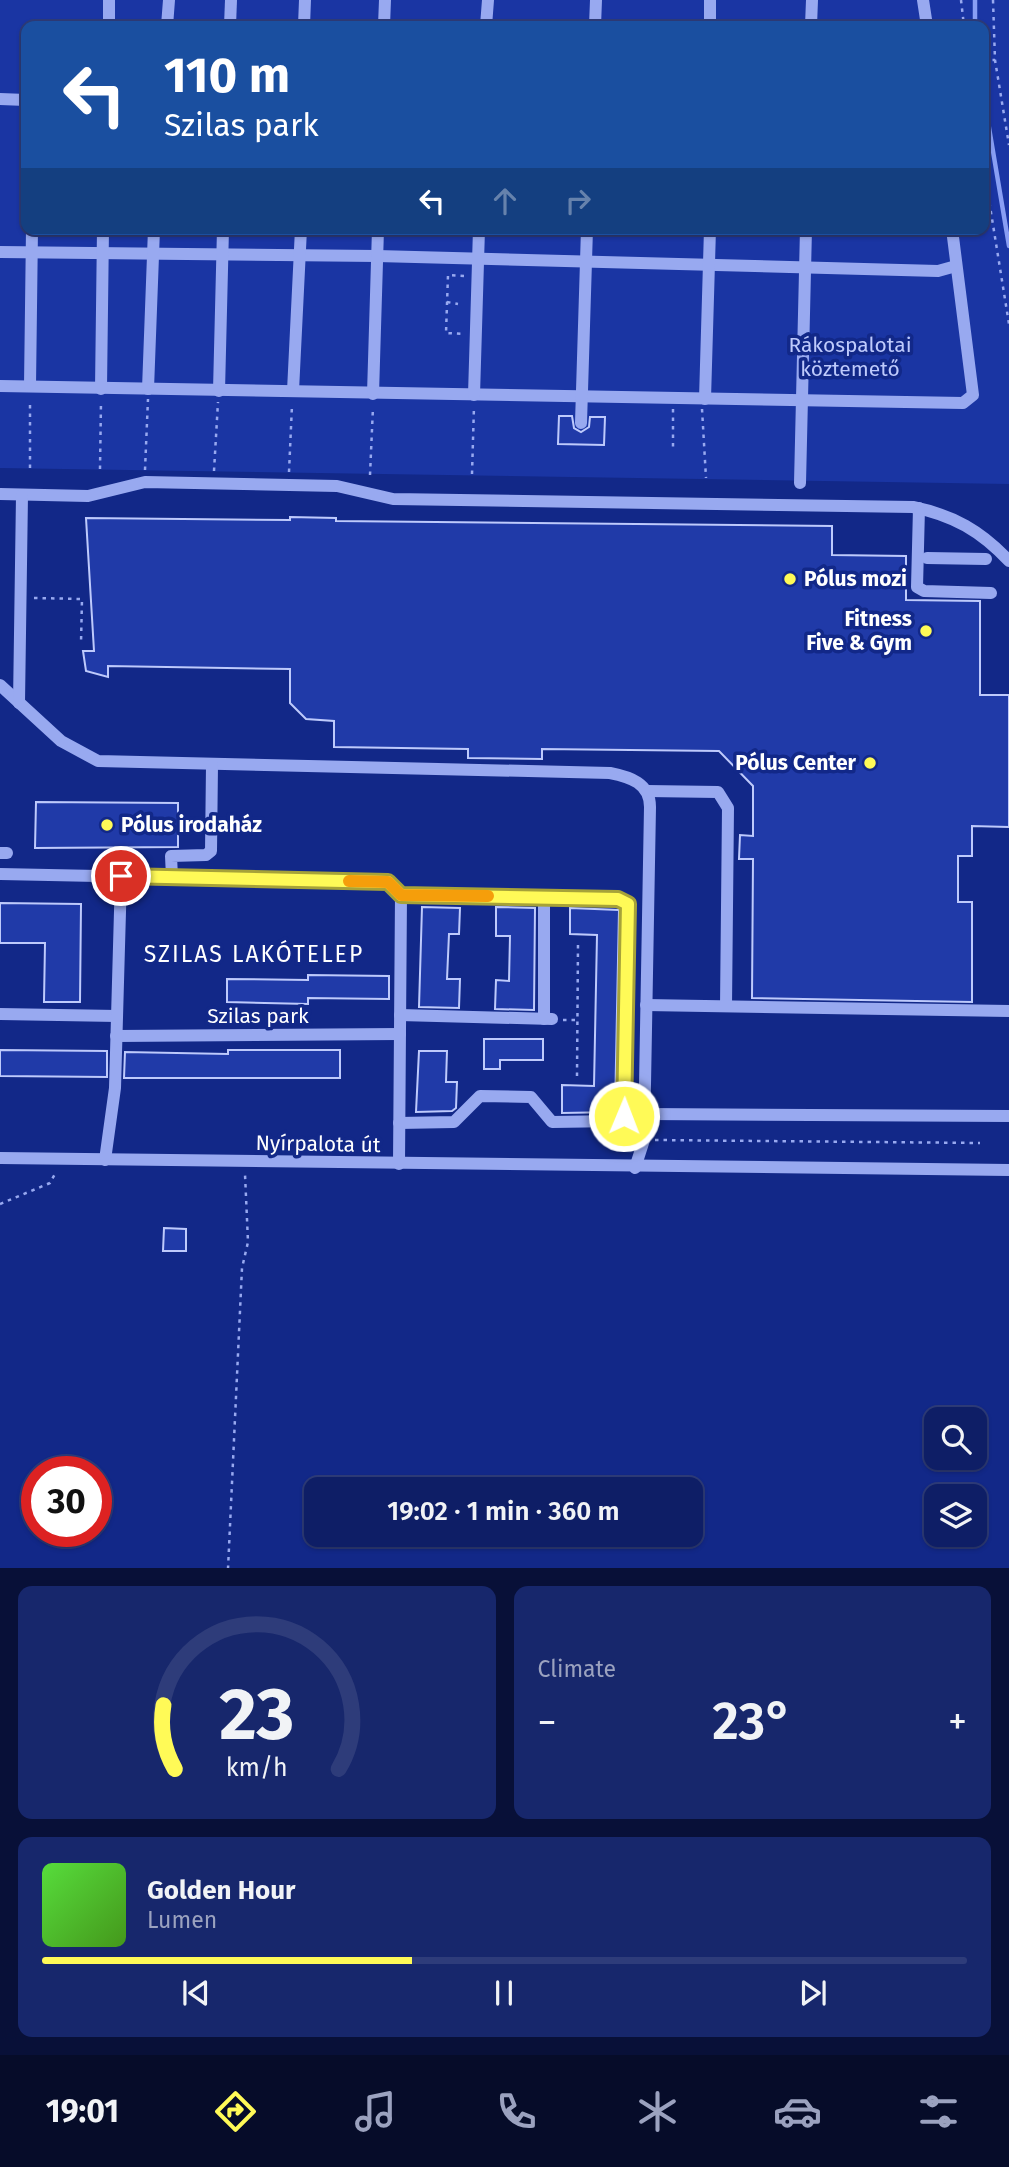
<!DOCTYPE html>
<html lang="en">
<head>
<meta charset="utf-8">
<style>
	:root { --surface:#0e1e66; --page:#17276c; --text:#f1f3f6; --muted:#9ba2bf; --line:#2e3c7a; --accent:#fffa57 }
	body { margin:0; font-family:"Fira Sans",sans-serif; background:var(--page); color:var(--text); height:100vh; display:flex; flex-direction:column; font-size:26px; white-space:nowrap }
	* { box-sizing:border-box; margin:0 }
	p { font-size:23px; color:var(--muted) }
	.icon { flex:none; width:38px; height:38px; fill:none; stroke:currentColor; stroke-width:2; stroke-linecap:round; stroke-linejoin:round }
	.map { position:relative; height:1568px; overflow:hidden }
	.drawer { display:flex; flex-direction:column; gap:18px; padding:18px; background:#081038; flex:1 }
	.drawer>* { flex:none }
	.hud { position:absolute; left:21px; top:21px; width:968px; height:214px; border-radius:14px; box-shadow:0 2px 5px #0004,0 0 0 2px var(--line); background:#1a4fa0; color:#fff; overflow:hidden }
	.tools { position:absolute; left:924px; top:1407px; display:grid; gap:14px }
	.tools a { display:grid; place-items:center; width:63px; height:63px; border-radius:14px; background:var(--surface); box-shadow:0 2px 5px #0004,0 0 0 2px var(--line); font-size:35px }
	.speed { position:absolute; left:21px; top:1456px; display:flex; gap:14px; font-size:35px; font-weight:700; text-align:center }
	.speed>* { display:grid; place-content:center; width:91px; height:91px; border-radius:50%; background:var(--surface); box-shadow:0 2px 5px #0004,0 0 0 2px var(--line); line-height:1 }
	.speed .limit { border:10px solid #d22; background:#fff; color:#111 }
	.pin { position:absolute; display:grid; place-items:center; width:60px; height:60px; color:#fff; margin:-30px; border:4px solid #fff; border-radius:50%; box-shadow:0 2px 7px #0007 }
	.me { position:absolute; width:77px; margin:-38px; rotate:1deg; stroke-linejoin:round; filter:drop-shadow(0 0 5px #0008) }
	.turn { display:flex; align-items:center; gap:24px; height:147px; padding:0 28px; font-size:32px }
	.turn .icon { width:91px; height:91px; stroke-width:2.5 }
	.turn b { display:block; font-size:49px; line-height:60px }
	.lanes { display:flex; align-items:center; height:66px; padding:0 28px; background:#0003; justify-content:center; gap:35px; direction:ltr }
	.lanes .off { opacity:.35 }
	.big { font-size:52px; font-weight:600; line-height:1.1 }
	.drawer .card { flex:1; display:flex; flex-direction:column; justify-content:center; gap:10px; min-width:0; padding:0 24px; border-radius:14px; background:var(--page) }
	.drawer .dial { align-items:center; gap:0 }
	.dial svg { height:182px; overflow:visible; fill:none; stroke:var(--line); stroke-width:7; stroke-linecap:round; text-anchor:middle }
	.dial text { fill:var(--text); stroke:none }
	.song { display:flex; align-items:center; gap:21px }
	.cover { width:84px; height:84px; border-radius:10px; background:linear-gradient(135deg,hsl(110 70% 55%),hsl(100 70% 35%)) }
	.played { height:7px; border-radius:4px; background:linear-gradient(90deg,var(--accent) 40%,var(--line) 40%) }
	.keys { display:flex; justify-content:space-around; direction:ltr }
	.heat { display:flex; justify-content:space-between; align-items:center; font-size:38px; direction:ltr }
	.drawer .tiles { flex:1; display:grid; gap:18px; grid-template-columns:1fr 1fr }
	.card:last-child { grid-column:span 2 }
	.trip { position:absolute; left:304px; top:1477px; width:399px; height:70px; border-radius:14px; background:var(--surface); box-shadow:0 2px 5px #0004,0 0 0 2px var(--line); font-weight:600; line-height:70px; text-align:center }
	.tabs { display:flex; height:112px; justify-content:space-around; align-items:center; background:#060c29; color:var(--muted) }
	.tabs .icon { width:49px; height:49px }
	.tabs .current { color:var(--accent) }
	.tabs b { font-size:32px; color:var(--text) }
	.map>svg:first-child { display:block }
	.green { fill:#1a35a3; fill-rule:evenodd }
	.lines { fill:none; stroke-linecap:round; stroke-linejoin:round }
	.stream { stroke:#899ff4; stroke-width:4.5 }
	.building { fill:#203aa8; stroke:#becafc; stroke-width:2 }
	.path { stroke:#98a9f0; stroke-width:2.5; stroke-dasharray:3.5 5; stroke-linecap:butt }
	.minor { stroke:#98a9f0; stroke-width:12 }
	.route-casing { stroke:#a6a239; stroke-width:18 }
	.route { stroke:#fffa57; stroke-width:12 }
	.slow { stroke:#f59e0b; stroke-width:12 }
	.poi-dot { fill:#fffa57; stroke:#122888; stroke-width:2.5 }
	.labels { text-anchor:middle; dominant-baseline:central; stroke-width:7; stroke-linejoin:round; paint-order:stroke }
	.park-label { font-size:21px; fill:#becafc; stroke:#122888 }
	.poi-label { font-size:21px; font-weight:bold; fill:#fff; stroke:#122888; text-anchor:start }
	.street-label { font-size:21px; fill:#fff; stroke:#122888 }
	.neighbourhood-label { font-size:23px; letter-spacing:2px; fill:#fff; stroke:#122888 }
</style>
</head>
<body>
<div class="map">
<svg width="1009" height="1569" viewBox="0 0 1009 1569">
	<rect width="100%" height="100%" fill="#122888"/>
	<path class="green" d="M0 0H1009V484L0 468ZM26 26H984V229H26Z"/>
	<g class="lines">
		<g class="stream">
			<path d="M975 0V26"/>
			<path d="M984 98 1009 246"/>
		</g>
	</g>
	<g class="building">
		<path d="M559 416H572L574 428 581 432 589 427 590 417H605L604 445 558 444Z"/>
		<path d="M290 517 336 518V521L832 526V555L906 556V600L980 601V695H1009V827L972 826V856H958V902H972V1002L752 998 753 859H739L740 835 753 836V786L719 751 542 749V759L468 758V749L334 747V721L306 719 290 703V669L108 666V677L86 671 83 651H94L86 518 290 520Z"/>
		<path d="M36 802 178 803V847L35 848Z"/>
		<path d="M0 903 81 904 80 1002H44L45 943H0Z"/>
		<path d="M422 907 460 908 459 934H449L447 979H460L459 1008 419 1007Z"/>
		<path d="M496 907 535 908 534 1010 495 1009 496 980 509 981 510 936H496Z"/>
		<path d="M570 908 619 910 615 1112 562 1113V1085L594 1086 597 935 570 934Z"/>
		<path d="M308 975 389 976V999L308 998V1004L227 1002V979L308 980Z"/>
		<path d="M484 1039H543V1060H500V1069H484Z"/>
		<path d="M0 1050 107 1051V1077L0 1076Z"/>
		<path d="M228 1050H340V1078H124L125 1052 228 1054Z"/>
		<path d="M419 1051H447L446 1082H457L456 1108 452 1111 416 1112Z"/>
		<path d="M164 1228 186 1229V1251H163Z"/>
	</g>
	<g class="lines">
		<g class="path">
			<path d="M961 0 964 26"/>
			<path d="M993 0 995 60 1009 145"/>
			<path d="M984 60H995"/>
			<path d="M984 169 1009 324"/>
			<path d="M464 276 448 275 446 333 464 334"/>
			<path d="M447 302 458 304"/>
			<path d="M673 409V448"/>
			<path d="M702 409 706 478"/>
			<path d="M30 468V400"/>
			<path d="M100 469 101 402"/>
			<path d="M145 470 148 399"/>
			<path d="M214 471 218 402"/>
			<path d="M289 472 292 405"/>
			<path d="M472 474 474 406"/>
			<path d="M370 475 373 407"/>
			<path d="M34 598 82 599 81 643"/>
			<path d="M563 1020H578"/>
			<path d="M577 1076 578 943"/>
			<path d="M655 1140 980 1143"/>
			<path d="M0 1204 50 1183 56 1172"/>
			<path d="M228 1569 242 1268 248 1242 245 1174"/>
		</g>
		<g class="minor">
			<path d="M710 0V26"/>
			<path d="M923 0 927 26"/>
			<path d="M109 26V0"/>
			<path d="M167 26 169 0"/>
			<path d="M230 26 231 0"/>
			<path d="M304 26 305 0"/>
			<path d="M384 26 385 0"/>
			<path d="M486 26 488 0"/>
			<path d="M595 26 596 0"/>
			<path d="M811 26 812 0"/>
			<path d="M0 99 26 100"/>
			<path d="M0 252 377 256 938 271 956 266"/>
			<path d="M0 386 963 403 973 395 952 229"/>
			<path d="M30 386 32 229"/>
			<path d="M101 389 103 229"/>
			<path d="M148 389 154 229"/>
			<path d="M219 391 223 229"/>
			<path d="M293 391 301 229"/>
			<path d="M373 394 378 229"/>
			<path d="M474 395 479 229"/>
			<path d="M705 399 710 229"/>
			<path d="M581 423 587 229"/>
			<path d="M800 483 806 229"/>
			<path d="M0 494 88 496 145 482 337 486 393 499 913 507C953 515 981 531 1009 561"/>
			<path d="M919 508 917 587 924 591 991 593"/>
			<path d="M927 558 986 559"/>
			<path d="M0 685 61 741 98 761 610 773C630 777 650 783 650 807L644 1140 635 1168"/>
			<path d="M19 703 22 495"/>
			<path d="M647 791 718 792 728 808 726 1006"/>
			<path d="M0 853H7"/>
			<path d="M0 874 388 882 401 895 399 1164"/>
			<path d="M172 877 171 856 206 855 211 851 212 765"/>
			<path d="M646 1005 1009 1011"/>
			<path d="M0 1014 117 1016"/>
			<path d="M400 1015 552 1019"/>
			<path d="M544 1019V897"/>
			<path d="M116 1036 400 1034"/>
			<path d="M645 1114 1009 1116"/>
			<path d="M399 1123 454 1122 480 1096 531 1097 552 1122 618 1121 624 1116 628 904 618 899 401 895"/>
			<path d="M0 1158 1009 1170"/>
			<path d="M105 1160 115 1088 121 876"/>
		</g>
	</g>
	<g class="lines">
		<defs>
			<path id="route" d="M121 876 388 882 401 895 618 899 628 904 624 1116"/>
		</defs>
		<use href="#route" class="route-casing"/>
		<use href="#route" class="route"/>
		<path class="slow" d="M349 881 388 882 401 895 488 896"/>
	</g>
	<g class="poi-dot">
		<circle cx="790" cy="579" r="7"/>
		<circle cx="926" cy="631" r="7"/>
		<circle cx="870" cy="763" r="7"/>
		<circle cx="107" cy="825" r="7"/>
	</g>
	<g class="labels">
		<g class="park-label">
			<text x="850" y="345">Rákospalotai<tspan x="850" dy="24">köztemető</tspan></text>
		</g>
		<g class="poi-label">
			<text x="804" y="579">Pólus mozi</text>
			<text x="912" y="619" text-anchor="end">Fitness<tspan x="912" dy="24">Five &amp; Gym</tspan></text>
			<text x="856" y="763" text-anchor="end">Pólus Center</text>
			<text x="121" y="825">Pólus irodaház</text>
		</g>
		<g class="street-label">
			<text x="258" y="1016">Szilas park</text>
			<text transform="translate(318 1144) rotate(1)">Nyírpalota út</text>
		</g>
		<g class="neighbourhood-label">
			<text x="254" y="954">SZILAS LAKÓTELEP</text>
		</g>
	</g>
</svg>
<div class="tools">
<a><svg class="icon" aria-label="search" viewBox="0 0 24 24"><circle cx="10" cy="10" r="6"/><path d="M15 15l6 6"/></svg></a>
<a><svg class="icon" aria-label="layers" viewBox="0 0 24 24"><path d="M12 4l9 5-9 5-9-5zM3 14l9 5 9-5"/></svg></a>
</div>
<div class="speed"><div class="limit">30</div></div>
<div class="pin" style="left:121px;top:876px;background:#d93025"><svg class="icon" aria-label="arrive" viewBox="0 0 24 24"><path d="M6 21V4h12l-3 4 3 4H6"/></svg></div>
<svg class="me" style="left:624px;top:1116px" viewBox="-20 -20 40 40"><circle r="17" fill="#fffa57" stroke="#fff" stroke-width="3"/><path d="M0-11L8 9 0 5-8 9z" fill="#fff"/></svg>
<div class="trip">19:02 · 1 min · 360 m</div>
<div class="hud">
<div class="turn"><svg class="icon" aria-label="left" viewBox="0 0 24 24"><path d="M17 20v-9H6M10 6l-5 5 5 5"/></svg><div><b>110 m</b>Szilas park</div></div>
<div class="lanes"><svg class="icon" aria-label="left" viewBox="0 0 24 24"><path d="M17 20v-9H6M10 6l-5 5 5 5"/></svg><svg class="icon off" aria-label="ahead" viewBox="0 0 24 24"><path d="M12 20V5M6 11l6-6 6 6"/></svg><svg class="icon off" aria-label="right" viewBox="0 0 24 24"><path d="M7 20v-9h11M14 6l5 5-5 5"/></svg></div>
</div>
</div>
<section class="drawer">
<div class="tiles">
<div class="card dial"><svg viewBox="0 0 100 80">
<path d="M14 69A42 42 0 1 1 86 69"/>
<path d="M14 69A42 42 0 0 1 9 41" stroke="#fffa57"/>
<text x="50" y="56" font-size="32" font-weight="700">23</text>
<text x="50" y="72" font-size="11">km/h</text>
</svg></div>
<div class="card"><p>Climate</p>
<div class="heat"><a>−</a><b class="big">23°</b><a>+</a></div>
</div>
<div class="card">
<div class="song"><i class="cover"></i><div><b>Golden Hour</b><p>Lumen</p></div></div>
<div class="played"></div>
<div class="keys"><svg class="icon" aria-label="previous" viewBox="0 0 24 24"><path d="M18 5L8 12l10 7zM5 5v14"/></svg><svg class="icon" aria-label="pause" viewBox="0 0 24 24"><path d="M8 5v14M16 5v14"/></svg><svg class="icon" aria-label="next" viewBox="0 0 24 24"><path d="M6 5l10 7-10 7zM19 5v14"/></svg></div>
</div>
</div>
</section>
<nav class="tabs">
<b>19:01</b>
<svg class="icon current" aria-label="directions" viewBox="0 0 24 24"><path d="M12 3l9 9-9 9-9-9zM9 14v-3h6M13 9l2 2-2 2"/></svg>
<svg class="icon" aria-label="music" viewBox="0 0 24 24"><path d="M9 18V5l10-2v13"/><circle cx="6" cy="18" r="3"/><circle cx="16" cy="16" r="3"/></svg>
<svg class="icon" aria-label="phone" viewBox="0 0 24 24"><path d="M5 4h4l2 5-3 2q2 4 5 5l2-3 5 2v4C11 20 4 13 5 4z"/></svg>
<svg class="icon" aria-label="climate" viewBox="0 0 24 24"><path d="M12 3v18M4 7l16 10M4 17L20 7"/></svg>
<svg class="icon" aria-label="car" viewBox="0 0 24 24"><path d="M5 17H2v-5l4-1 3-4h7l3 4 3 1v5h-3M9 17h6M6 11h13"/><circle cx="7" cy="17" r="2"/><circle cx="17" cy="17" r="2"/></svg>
<svg class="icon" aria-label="filters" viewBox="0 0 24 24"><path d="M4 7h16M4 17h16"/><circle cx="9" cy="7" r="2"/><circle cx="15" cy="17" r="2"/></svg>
</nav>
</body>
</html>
